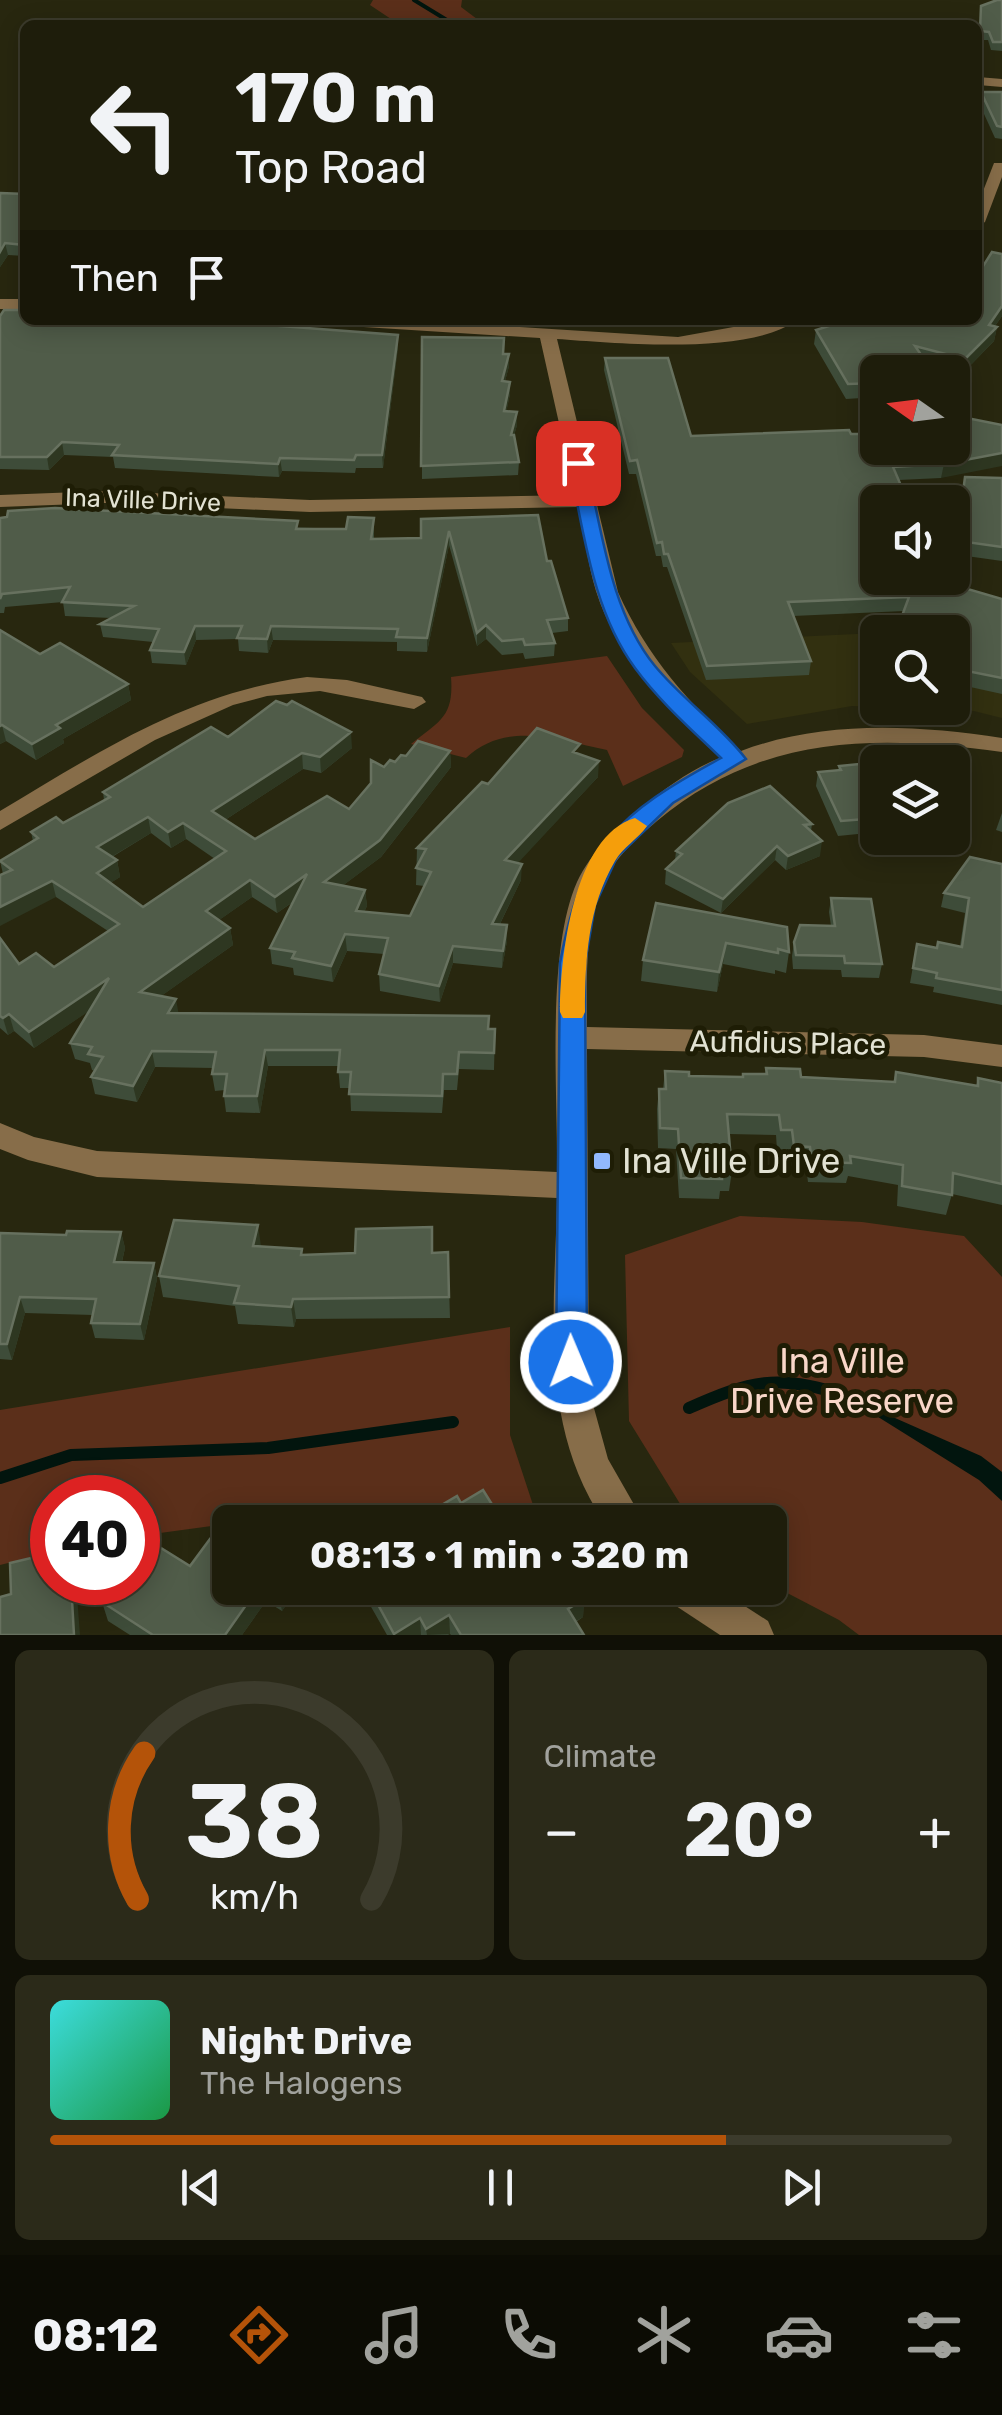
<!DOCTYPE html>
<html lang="en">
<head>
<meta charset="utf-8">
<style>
	:root { --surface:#1e1d0b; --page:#2b2a19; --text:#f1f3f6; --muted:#a1a29d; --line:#3c3b2c; --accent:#b45309 }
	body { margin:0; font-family:Rubik,sans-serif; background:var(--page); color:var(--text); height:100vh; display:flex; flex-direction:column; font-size:38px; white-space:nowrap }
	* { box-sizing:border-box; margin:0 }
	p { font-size:32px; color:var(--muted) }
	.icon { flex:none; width:55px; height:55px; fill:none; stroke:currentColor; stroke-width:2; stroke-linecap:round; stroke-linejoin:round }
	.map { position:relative; height:1635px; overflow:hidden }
	.side { display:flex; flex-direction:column; gap:15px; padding:15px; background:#101006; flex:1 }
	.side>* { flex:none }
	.hud { position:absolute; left:20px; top:20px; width:962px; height:305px; border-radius:15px; box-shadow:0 5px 25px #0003,0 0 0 2px var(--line); background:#1e1d0b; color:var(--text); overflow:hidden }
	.needle { width:65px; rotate:284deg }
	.controls { position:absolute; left:860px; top:355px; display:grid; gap:20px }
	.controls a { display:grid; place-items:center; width:110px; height:110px; border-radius:15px; background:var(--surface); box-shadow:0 5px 25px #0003,0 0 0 2px var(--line); font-size:50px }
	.speed { position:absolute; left:30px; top:1475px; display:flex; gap:20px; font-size:50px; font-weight:700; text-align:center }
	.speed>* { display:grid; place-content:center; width:130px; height:130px; border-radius:50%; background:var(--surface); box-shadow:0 5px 25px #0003,0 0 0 2px var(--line); line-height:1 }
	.speed .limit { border:15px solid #d22; background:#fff; color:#111 }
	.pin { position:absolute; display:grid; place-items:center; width:85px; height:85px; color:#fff; margin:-42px; border-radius:20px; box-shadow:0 5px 15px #0006 }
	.me { position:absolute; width:110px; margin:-55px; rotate:359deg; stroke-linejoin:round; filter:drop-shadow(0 0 8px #0008) }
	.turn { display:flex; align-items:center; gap:35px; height:210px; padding:0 50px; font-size:45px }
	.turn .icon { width:130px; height:130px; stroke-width:2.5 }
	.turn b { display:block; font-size:70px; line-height:85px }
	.then { display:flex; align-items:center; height:95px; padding:0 50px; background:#0003; gap:20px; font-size:38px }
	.big { font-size:75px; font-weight:700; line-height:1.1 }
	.side .tile { flex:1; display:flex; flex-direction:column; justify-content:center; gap:15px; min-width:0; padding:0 35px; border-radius:15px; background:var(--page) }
	.side .dial { align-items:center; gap:0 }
	.dial svg { height:260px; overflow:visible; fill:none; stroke:var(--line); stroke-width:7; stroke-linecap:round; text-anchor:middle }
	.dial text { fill:var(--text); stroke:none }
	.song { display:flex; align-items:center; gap:30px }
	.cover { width:120px; height:120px; border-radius:15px; background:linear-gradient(135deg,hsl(180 70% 55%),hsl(140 70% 35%)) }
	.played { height:10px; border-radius:5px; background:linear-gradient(90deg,var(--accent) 75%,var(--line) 75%) }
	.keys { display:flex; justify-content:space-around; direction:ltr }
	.heat { display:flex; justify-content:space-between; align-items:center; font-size:55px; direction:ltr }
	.side .tiles { flex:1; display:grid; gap:15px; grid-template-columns:1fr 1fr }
	.tile:last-child { grid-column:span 2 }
	.trip { position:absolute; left:212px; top:1505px; width:575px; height:100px; border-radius:15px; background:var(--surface); box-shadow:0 5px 25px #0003,0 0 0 2px var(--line); font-weight:700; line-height:100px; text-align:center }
	.tabs { display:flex; height:160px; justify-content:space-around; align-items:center; background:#0c0c04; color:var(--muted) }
	.tabs .icon { width:70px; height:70px }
	.tabs .active { color:var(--accent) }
	.tabs b { font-size:45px; color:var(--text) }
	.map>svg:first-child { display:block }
	.built { fill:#323010 }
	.green { fill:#5b2f1a }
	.water { fill:#02150e }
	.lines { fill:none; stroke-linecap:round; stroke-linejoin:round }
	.stream-far1 { stroke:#02150e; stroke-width:4 }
	.stream { stroke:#02150e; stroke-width:12 }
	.minor { fill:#876d49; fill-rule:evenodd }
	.wall { fill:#3e4c39; fill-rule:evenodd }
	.shaded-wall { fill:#2e3721 }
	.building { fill:#505c49; stroke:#67715f; stroke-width:2.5; fill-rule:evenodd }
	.route { fill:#1a73e8; stroke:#114b97; stroke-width:2.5 }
	.slow { fill:#f59e0b }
	.poi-dot { fill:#91b8fd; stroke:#1e1d05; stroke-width:4 }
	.labels { text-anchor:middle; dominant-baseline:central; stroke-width:10; stroke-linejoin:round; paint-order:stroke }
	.far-street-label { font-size:25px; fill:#e2e2d3; stroke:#1e1d05 }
	.street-label { font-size:30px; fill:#e2e2d3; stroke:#1e1d05 }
	.near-poi-label { font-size:35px; fill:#e2e2d3; stroke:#1e1d05; text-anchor:start }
	.near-park-label { font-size:35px; fill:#f9d7c9; stroke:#1e1d05 }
</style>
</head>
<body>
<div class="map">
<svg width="1002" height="1635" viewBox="0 0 1002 1635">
	<rect width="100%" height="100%" fill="#28270f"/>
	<g class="built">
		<path d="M877 633V707L852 706 747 724 690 672 671 643Z"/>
		<path d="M953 645 1002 660V718L974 711 888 708H952Z"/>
	</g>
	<g class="green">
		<path d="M373 0H462L461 7 485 25H400L370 5Z"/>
		<path d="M607 656 642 708 684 750 682 757 623 786 607 750C558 740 507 720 466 758L411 744C440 721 454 717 451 677Z"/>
		<path d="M740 1216 862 1222 964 1236 1002 1277V1635H859L839 1620 770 1584V1522L690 1520 629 1421 625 1255Z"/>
		<path d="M510 1327V1435L534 1508 366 1505 138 1536V1498H52V1552L0 1565V1410Z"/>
	</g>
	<path class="water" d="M843 1395 981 1456 1002 1472V1501L979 1480Z"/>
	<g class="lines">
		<path class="stream-far1" d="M414 0 455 25"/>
		<g class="stream">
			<path d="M689 1408C750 1381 778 1373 843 1395"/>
			<path d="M0 1478 71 1455 268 1448 453 1422"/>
		</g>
		<g class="minor">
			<path d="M764 22H818L824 25H758Z"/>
			<path d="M978 77 1002 79V87L978 85Z"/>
			<path d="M994 163H1002V177L985 222 978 226V204Z"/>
			<rect x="0" y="299" width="25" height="10"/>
			<path d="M324 320H410L678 337 772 320H796C751 356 615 343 557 339L618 592C647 657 689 703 741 751 824 720 915 725 1002 738V752C874 734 760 735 657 821 636 839 613 859 603 885 584 930 587 980 587 1027L924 1035 1002 1045V1067L924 1057 587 1049 589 1390 608 1459 644 1522H604C538 1423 555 1312 557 1198L97 1177 28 1160 0 1149V1123L34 1137 97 1151 557 1172C558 1093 546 952 577 882 591 852 617 828 642 807 666 788 691 769 720 758 671 711 617 658 596 591 588 564 584 535 578 507L310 512 105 503 0 507V495L105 491 310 500 575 495 540 338 332 325Z"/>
			<path d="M307 677 347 680 422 697 426 702 414 709 320 691 267 696 233 705 155 740 0 830V811C101 751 187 693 307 677Z"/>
			<path d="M665 1588H717L768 1621 774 1635H720L670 1602Z"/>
		</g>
	</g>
	<g class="wall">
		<path d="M1002 0V51L991 50 988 40H979L981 6Z"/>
		<path d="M981 92H1002V139L995 138 979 103Z"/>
		<path d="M0 193 25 194V256L8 255 0 267Z"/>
		<path d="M0 316 25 320 398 335V347L383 468H356L355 473 282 471 279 477 115 468 113 457 64 455 49 470 0 469Z"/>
		<path d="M1002 316 995 326 997 327 994 341 962 374 927 364 878 372V397L846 399 814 344 816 330Z"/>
		<path d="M422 337 504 354 509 366 505 381 510 382V394L506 412 517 425 514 435 519 462 518 475 422 479Z"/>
		<path d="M605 358 691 436 851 434 866 445 952 448 1002 425 941 478 899 480 943 588 1002 599V694L952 683V632L904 611 793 616 811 661 809 675 706 680 667 567H663L661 556H656L636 474H629L604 370Z"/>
		<path d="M965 477 1002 478V561L952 554V517L959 515Z"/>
		<path d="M0 518 346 529 374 518V539L421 538V519L547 561 568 618V631L552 633 555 643 554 656 525 659 523 653 502 655 486 639 477 646 449 545 427 652 397 651V642L273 640 268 653 239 651 238 639 196 640 186 665 152 663 150 650 153 642 103 637 100 624 111 618 65 616 63 602 5 607 4 613H0Z"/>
		<path d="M0 630 40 654 128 684 131 700 63 739 64 743 36 760 6 741 0 744Z"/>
		<path d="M228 737 352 748 321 773 303 769 225 820 255 839 349 809 384 767 406 756 450 751 451 767 381 857 342 886 365 890 367 906 364 912 410 916 424 886 416 885 417 848 488 784 580 754 598 777 517 863 521 880 500 924 507 925V941L502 968 453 963 440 1002 380 991 379 974 384 954 347 951 333 982 294 975 293 968 272 964 270 948 293 902 277 913 252 897 219 920 230 928 233 945 161 996 178 1013 495 1029 494 1070 459 1069 457 1090H444L442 1113 351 1111 350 1088H340L338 1066H268L260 1113 226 1112 224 1096 225 1090 215 1091 212 1074 213 1068 155 1067 137 1102 95 1094 91 1077 95 1071 92 1070 90 1063 75 1059 70 1043 90 1010 34 1048 14 1031 8 1035 0 1028V938L19 964 54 967 108 931 56 897 3 874 0 861 33 841 31 832 63 823 104 800 103 792ZM151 833 171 848 186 839 215 859 143 907 110 883 120 877 117 860 112 857Z"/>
		<path d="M906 757 965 764 966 802 963 816 952 815V762H905Z"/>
		<path d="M839 766 878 779V832L838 836 816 786 818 772 838 770Z"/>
		<path d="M1002 813V832L996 830Z"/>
		<path d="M812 824 811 831 820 856 786 870 775 860 721 913 665 884 666 869 675 860 676 851Z"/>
		<path d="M1002 864V1005L933 992 934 987 910 983 917 944 937 948 960 946 965 913 941 907 944 893Z"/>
		<path d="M831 898 882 964 879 978 842 977 841 970 793 969 792 956 794 942 831 926 829 912Z"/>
		<path d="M656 903 789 952 786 973 775 970V974L723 964 717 992 641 981 643 960Z"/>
		<path d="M766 1068 801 1077 893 1082 896 1072 976 1086 978 1078 1002 1083V1205L952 1194 946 1215 897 1206 898 1185 848 1176 846 1183 808 1182 806 1167 790 1166 788 1150H777L776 1135 729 1134 732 1171 729 1191H720L719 1199 679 1198 676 1149 658 1148 657 1109 659 1089H663L665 1071 689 1076 742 1077 765 1074Z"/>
		<path d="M121 1232 125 1248 122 1262 154 1263 157 1279 144 1340 95 1338 91 1323 93 1315 25 1313 12 1360 0 1359V1233L66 1235Z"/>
		<path d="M261 1247 303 1255 448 1252 450 1318 296 1319 294 1327 238 1324 235 1306 163 1297 159 1276Z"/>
		<path d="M190 1566 230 1588 297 1589 282 1611 266 1601 242 1635H130L108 1621 102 1602Z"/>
		<path d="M368 1588 584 1599 583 1617 576 1622 584 1635H451L450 1634 448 1635H387L370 1605Z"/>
	</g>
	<g class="shaded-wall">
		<path d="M5 243 8 255 0 267V252Z"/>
		<path d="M1002 306V316L987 337 997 327 994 341 962 374 965 359Z"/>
		<path d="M398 335V347L383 468 382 455Z"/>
		<path d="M509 354V366L502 393V381Z"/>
		<path d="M510 382V394L504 424V411Z"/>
		<path d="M517 412V425L511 447V435Z"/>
		<path d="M62 442 64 455 49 470 47 457Z"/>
		<path d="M1002 453V466L941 478 944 464Z"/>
		<path d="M280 458 282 471 279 477 278 464Z"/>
		<path d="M449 531V545L427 652V638Z"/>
		<path d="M486 625V639L477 646V633Z"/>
		<path d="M195 626 196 640 186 665 184 652Z"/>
		<path d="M271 626 273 640 268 653 267 639Z"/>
		<path d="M128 684 131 700 63 739 64 743 36 760 32 744 56 725Z"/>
		<path d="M2 725 6 741 0 744V726Z"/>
		<path d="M351 732 352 748 321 773 320 757Z"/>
		<path d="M450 751 451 767 381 857 325 899 324 882Z"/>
		<path d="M302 753 303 769 214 827 212 811Z"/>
		<path d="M599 761 598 777 505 877V860Z"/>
		<path d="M148 817 151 833 101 863 97 847Z"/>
		<path d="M183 823 186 839 171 848 168 832Z"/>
		<path d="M822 841 820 856 786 870 788 856Z"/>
		<path d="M777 846 775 860 721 913 723 899Z"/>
		<path d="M117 860 120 877 100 890 97 873Z"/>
		<path d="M522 864 521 880 492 940V924Z"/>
		<path d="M307 874 308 891 277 913 275 897Z"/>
		<path d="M250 880 252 897 208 928 206 911Z"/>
		<path d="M52 881 56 897 0 926V907Z"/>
		<path d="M365 890 367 906 357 927 356 911Z"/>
		<path d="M507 925V941L502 968 503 951Z"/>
		<path d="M230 928 233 945 143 1009 140 992Z"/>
		<path d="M345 934 347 951 333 982 331 966Z"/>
		<path d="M726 943 723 964 717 992 719 972Z"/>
		<path d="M453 946V963L440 1002 439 986Z"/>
		<path d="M109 978 113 995 34 1048 29 1032Z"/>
		<path d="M176 999 179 1016 168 1013Z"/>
		<path d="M9 1014 14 1031 8 1035 3 1018Z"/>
		<path d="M265 1050 268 1066 260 1113 257 1096Z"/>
		<path d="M152 1051 155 1067 137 1102 133 1086Z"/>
		<path d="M258 1225 261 1246H253Z"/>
		<path d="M121 1232 125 1248 118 1278 114 1262Z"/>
		<path d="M154 1263 157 1279 144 1340 140 1324Z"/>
		<path d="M20 1297 25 1313 12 1360 7 1344Z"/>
		<path d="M293 1299 296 1319 294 1327 291 1307Z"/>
		<path d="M71 1582H76L80 1635H74Z"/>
		<path d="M258 1588H263L266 1601 242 1635H225Z"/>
		<path d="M281 1588 297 1589 282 1611 278 1592Z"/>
		<path d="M584 1599 583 1617 566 1627 568 1609Z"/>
		<path d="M449 1615 450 1634 427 1635 426 1629Z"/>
		<path d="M420 1618 421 1635H394V1634Z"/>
	</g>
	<g class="building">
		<path d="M997 0H1002V42H993L989 32 980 31 981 6Z"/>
		<path d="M981 92H1002V127L997 126Z"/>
		<path d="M0 193 25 194V245L5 243 0 252Z"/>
		<path d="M992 252 1002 254V306L989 325 997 327 965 359 915 346 933 372H878V383L848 384 816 330 848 320H870L878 324 885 320H978V274Z"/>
		<path d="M25 303V320H201L398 335 382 455H356L354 460 280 458 278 464 112 455 119 445 62 442 47 457H0V316L4 310H21Z"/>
		<path d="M422 337 504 338 503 354H509L502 381 510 382 504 411 517 412 511 435H514L519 462 421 466Z"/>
		<path d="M605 358H668L691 436 849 430 851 434H861L866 445H878V448H952V415L1002 425V453L944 464 893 467 908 502H878V578H939L943 588 944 582 1002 599V678L952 668V632H896L909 597 788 602 811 661 707 666 668 554H664L662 542 657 543 637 460 630 461Z"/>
		<path d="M965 477 1002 478V547L952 540 953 514 960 515Z"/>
		<path d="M55 508 298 521 296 529H346L348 517 374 518 371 539 421 538V519L538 515 547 561H551L568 618 547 620 555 643 525 645 523 639 502 641 486 625 477 633 449 531 427 638 396 637 398 629 271 626 267 639 237 638 242 626H195L184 652 150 650 159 629 100 624 134 606 62 602 70 587 2 594 0 599V518L7 517 8 511Z"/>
		<path d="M0 630 40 654 60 643 128 684 56 725 60 728 32 744 2 725 0 726Z"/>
		<path d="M276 701 287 705 292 701 351 732 320 757 302 753 212 811 255 839 327 796 349 809 371 783V760L384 767 390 760 395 762 401 755 406 756 418 741 450 751 380 840 324 882 365 890 356 911 410 916 431 872 416 868 426 849 417 848 482 782 488 784 537 728 580 744 573 752 599 761 505 860 522 864 492 924 507 925 503 951 453 946 439 986 379 974 388 938 345 934 331 966 292 958 295 952 270 948 307 874 275 897 250 880 206 911 230 928 140 992 176 999 168 1013 489 1016 488 1029H495L494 1053 459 1052 457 1074H443L442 1096 349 1094 351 1072H338L340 1050H265L257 1096H224L227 1074H212L216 1052 152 1051 133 1086 91 1077 103 1057 88 1054 92 1047 70 1043 109 978 29 1032 9 1014 3 1018 0 1016V938L19 964 36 953 54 967 119 924 52 881 0 907V875L12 870 0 861 38 838 31 832 56 817 63 823 110 797 103 792 211 727 228 737ZM148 817 168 832 183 823 226 851 143 907 97 873 117 860 97 847Z"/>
		<path d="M906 757 965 764 966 802 952 800V762H906Z"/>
		<path d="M870 763 878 779V792L870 791 878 806V818L841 821 818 772 841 770 839 766Z"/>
		<path d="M770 786 812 824 804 825 822 841 788 856 777 846 723 899 666 869 682 854 676 851 728 803Z"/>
		<path d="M970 857 1002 864V990L936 978 937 973 913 968 917 944 937 948 938 942 962 947 969 898 944 893Z"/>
		<path d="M831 898 871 899 882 964 845 963 844 956 796 955 794 942 800 925 835 926Z"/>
		<path d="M656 903 787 927 789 952 778 949V953L726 943 719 972 643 960Z"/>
		<path d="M766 1068 800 1069 801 1077 895 1082 896 1072 978 1086V1078L1002 1083V1184L953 1173 952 1195 902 1186 903 1165 850 1156 851 1163 812 1162 810 1147 794 1146 792 1130H781L779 1115 727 1114 732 1171H721L722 1179 681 1178 678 1129 660 1128 659 1089H666L665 1071 689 1072V1076L743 1077V1074H767Z"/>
		<path d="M174 1220 258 1225 253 1246 302 1249 301 1255 355 1253 356 1229 432 1227V1253L448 1252 449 1297 293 1299 291 1307 234 1303 239 1286 159 1276Z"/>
		<path d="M67 1231 121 1232 114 1262 154 1263 140 1324 91 1323 96 1299 20 1297 7 1344H0V1233L66 1235Z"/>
		<path d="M483 1490 498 1514 511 1507 521 1522H417L416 1520 457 1496 461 1503Z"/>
		<path d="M230 1531V1588H258L225 1635H153L102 1602 116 1582H138V1554L148 1540 190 1566 210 1539 220 1545Z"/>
		<path d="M52 1553V1582H71L74 1635H0V1597L11 1594 10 1563Z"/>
		<path d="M369 1588H577L584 1599 568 1609 584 1635H461L449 1615 426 1629 420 1618 394 1634Z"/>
	</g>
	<path class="route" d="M578 458 586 463C602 530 610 611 655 666 682 699 720 725 746 759L673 803 617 857 595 905 585 963 587 1362 582 1371 571 1376 560 1371 556 1362 560 963C582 845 618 814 721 758 691 729 660 702 635 668 592 610 584 532 569 463Z"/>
	<path class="slow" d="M635 818 647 826C638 839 623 847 615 861 588 907 585 959 585 1012L582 1018H563L560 1012C560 959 573 836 635 818Z"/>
	<rect class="poi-dot" x="592" y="1151" width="20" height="20" rx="5"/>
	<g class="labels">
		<g class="far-street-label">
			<text transform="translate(143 500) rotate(2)">Ina Ville Drive</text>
		</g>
		<g class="street-label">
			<text transform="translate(788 1043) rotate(1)">Aufidius Place</text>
		</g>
		<g class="near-poi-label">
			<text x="622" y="1161">Ina Ville Drive</text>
		</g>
		<g class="near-park-label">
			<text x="842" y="1361">Ina Ville<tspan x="842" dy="40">Drive Reserve</tspan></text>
		</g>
	</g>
</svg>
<div class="controls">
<a><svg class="needle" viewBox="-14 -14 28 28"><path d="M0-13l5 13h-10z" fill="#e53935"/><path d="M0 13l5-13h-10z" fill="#a1a29d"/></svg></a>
<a><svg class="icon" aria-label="sound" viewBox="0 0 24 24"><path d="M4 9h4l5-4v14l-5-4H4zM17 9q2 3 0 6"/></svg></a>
<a><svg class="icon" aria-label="search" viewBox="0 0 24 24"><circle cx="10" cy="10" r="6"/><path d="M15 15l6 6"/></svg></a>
<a><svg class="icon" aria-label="layers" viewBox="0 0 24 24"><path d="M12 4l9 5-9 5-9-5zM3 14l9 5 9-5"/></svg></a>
</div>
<div class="speed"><div class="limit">40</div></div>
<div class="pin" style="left:578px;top:463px;background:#d93025"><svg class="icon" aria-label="arrive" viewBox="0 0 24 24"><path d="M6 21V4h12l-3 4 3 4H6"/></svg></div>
<svg class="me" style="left:571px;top:1362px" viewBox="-20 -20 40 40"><circle r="17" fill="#1a73e8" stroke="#fff" stroke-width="3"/><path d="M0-11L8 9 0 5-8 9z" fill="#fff"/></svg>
<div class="trip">08:13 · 1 min · 320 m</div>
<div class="hud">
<div class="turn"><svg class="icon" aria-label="left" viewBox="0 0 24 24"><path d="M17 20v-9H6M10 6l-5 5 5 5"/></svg><div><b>170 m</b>Top Road</div></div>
<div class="then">Then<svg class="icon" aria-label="arrive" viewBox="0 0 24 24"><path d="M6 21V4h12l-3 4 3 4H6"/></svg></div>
</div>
</div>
<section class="side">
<div class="tiles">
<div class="tile dial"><svg viewBox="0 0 100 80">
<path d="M14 69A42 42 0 1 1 86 69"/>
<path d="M14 69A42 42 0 0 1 16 24" stroke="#b45309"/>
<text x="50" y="56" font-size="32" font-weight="700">38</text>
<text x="50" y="72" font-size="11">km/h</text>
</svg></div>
<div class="tile"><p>Climate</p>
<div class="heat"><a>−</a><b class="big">20°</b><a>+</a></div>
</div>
<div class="tile">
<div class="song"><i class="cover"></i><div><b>Night Drive</b><p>The Halogens</p></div></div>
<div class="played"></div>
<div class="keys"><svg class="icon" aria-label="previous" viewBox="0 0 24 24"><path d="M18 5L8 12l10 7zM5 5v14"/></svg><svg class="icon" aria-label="pause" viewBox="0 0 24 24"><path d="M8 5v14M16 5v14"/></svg><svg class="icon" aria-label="next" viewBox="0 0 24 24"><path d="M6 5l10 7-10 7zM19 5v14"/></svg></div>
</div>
</div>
</section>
<nav class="tabs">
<b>08:12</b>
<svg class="icon active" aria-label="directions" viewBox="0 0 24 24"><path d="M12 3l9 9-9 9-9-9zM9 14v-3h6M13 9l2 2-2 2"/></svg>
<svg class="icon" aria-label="music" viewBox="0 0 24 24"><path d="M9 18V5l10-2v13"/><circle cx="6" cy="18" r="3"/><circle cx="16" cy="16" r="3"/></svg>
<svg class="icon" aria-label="phone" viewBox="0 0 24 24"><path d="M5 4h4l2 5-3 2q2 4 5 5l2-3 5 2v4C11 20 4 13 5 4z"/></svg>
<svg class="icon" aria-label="climate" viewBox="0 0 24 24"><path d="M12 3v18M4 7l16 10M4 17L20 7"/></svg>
<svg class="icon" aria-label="car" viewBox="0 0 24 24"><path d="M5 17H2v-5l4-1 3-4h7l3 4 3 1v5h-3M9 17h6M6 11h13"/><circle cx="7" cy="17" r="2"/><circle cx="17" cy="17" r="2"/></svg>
<svg class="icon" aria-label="filters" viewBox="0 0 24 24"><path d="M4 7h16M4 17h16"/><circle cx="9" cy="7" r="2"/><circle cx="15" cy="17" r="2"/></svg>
</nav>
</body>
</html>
